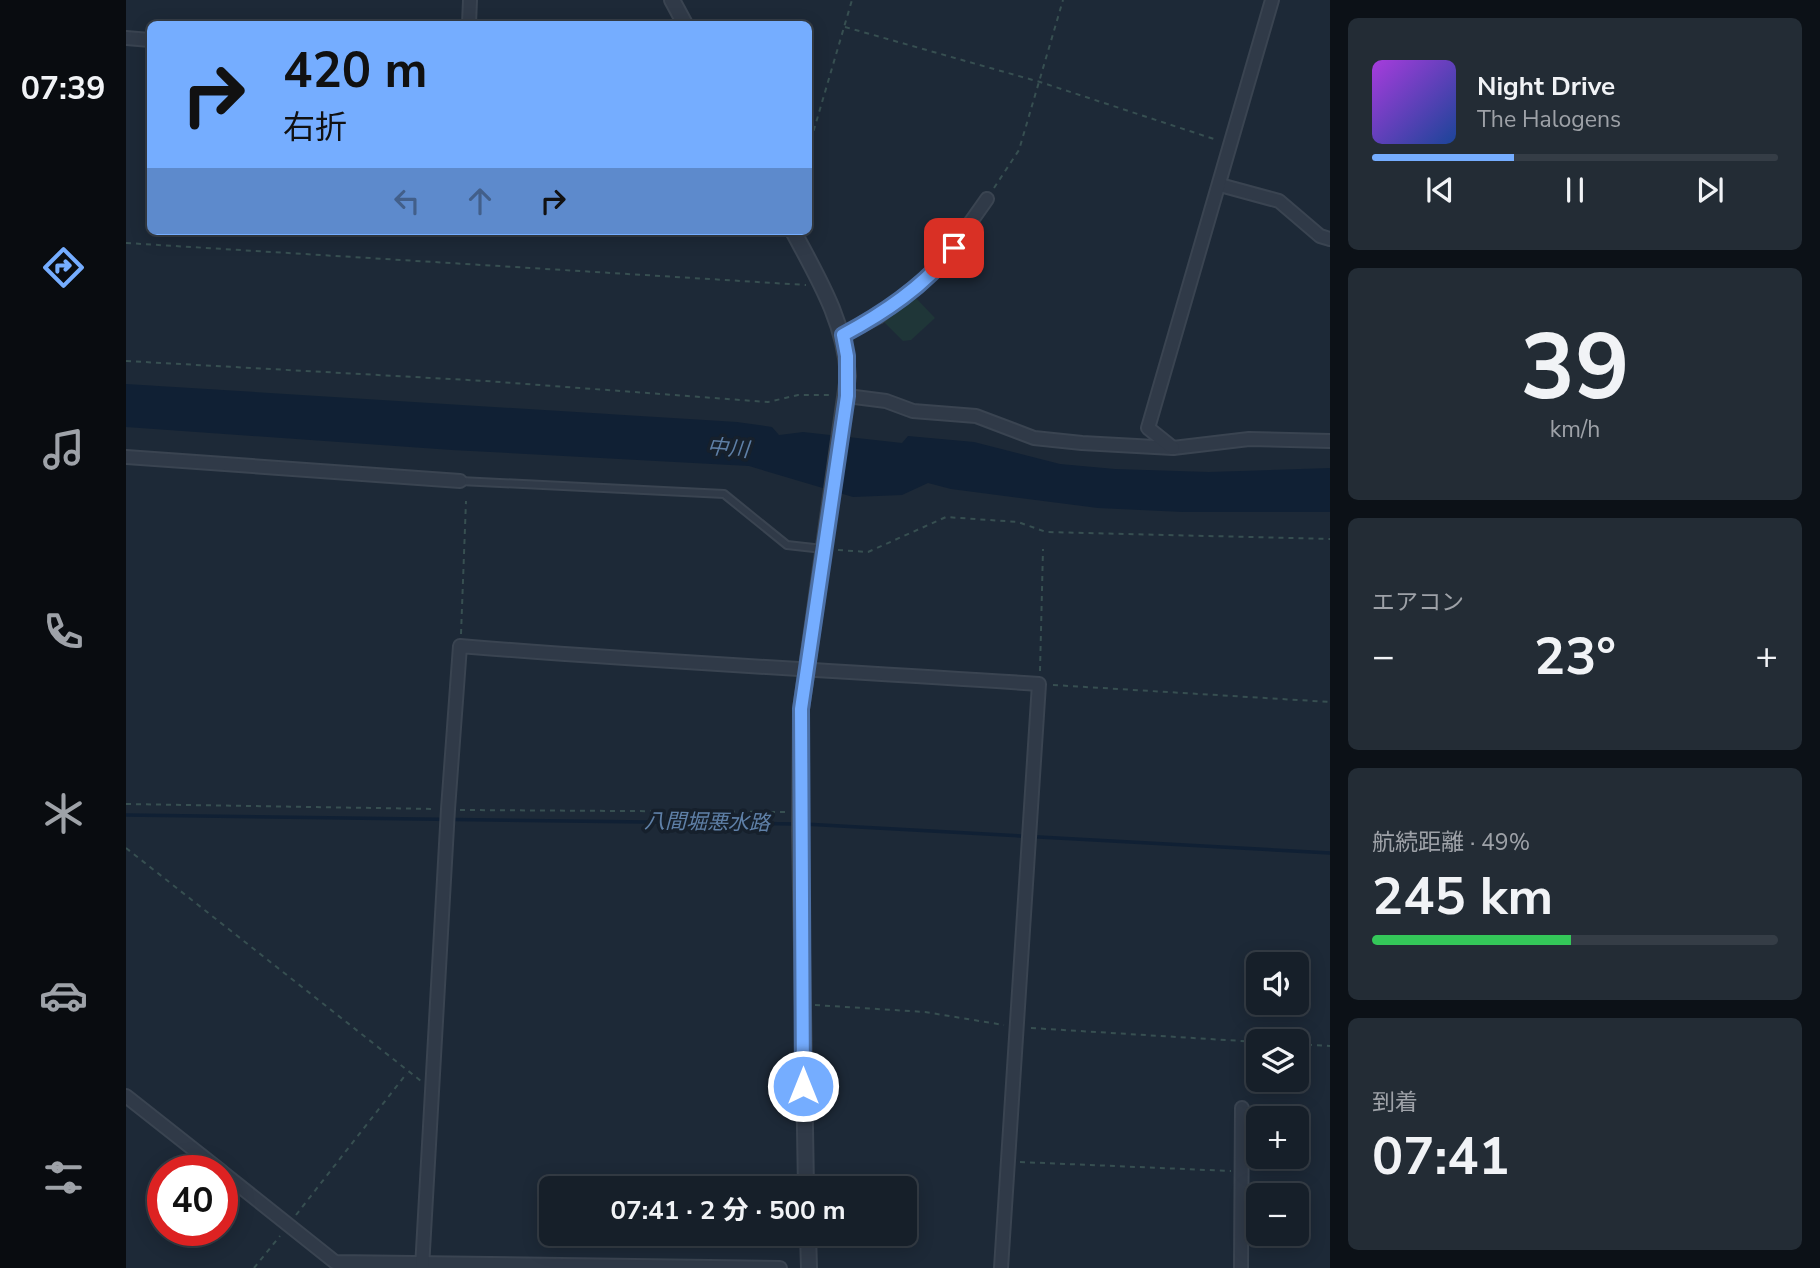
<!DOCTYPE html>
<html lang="ja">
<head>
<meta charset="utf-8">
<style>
	:root { --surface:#161f29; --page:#232c35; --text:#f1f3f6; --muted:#9ea2a8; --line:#353d46; --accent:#75adff }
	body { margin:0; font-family:"Nunito Sans","Noto Sans JP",sans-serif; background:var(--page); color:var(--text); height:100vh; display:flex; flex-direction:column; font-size:26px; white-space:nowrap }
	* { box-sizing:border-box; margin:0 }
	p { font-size:23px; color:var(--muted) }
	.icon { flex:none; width:38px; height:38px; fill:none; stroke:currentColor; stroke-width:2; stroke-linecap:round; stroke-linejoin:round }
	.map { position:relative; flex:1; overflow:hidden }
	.details { display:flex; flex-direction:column; gap:18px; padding:18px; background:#0c1117; width:490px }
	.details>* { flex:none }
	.hud { position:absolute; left:21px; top:21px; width:665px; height:214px; border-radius:10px; box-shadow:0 4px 18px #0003,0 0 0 2px var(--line); background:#75adff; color:#111; overflow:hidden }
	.fabs { position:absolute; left:1120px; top:952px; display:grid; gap:14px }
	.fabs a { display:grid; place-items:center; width:63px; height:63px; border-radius:10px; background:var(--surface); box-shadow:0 4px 18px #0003,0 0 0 2px var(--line); font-size:35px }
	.speed { position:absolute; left:21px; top:1155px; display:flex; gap:14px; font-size:35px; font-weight:700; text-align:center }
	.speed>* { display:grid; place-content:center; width:91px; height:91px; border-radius:50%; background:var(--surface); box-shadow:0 4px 18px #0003,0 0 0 2px var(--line); line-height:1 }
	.speed .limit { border:10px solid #d22; background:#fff; color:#111 }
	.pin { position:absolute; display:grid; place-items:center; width:60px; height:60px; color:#fff; margin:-30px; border-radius:14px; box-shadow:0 4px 10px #0006 }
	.me { position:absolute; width:77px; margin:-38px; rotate:0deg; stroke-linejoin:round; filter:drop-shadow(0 0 5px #0008) }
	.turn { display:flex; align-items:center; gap:24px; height:147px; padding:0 21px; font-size:32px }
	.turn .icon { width:91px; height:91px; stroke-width:2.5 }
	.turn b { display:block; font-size:49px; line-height:60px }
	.lanes { display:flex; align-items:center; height:66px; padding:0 21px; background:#0003; justify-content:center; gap:35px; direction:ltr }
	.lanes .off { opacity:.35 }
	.big { font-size:52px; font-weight:700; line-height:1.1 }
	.details .tile { flex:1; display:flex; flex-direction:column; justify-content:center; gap:10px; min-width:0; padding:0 24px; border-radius:10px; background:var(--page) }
	.details .dial { align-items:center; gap:0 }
	.dial b { font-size:91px; line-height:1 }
	.song { display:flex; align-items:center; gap:21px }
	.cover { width:84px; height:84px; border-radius:10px; background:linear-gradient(135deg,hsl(280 70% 55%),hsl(220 70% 35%)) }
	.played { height:7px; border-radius:4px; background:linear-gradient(90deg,var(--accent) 35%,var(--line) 35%) }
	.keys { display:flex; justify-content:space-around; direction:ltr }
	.heat { display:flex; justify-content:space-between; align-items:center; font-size:38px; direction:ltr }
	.charge { height:10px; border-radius:5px; background:linear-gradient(90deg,#34c759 49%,var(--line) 0) }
	.trip { position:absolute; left:413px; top:1176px; width:378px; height:70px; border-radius:10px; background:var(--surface); box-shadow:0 4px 18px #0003,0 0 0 2px var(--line); font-weight:700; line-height:70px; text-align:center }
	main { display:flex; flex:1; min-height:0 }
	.tab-bar { display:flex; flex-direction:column; width:126px; justify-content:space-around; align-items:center; background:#090c10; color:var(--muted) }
	.tab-bar .icon { width:49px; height:49px }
	.tab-bar .active { color:var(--accent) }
	.tab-bar b { font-size:32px; color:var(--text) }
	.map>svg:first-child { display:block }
	.green { fill:#1f3638 }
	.water { fill:#102034 }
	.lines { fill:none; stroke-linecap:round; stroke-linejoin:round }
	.stream { stroke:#102034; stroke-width:3.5 }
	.service-casing { stroke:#3a4451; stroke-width:10 }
	.minor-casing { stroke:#3a4451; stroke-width:16 }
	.tertiary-casing { stroke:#3a4451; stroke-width:18 }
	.path { stroke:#374f51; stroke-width:2; stroke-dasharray:5 5; stroke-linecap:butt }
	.service { stroke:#303a48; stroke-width:6 }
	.minor { stroke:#303a48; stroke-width:12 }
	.tertiary { stroke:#303a48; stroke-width:14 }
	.route-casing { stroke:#4c70a6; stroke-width:18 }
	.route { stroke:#75adff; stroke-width:12 }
	.labels { text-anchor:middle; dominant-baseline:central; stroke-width:7; stroke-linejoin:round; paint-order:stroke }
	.water-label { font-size:21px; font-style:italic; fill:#5f80a8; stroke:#16202c }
</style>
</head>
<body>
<main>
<nav class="tab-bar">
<b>07:39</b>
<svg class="icon active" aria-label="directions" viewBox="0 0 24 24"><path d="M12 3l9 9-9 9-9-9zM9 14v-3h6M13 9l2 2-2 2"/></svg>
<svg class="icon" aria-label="music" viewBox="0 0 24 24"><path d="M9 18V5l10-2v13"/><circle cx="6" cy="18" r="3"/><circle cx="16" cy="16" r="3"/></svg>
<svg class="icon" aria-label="phone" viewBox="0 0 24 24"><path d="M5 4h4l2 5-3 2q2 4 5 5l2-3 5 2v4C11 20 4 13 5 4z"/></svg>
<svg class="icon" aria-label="climate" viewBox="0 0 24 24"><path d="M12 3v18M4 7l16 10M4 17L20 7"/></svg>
<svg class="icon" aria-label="car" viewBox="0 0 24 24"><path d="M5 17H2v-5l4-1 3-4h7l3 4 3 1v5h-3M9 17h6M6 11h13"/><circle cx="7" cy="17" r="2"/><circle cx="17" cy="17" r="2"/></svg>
<svg class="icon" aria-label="filters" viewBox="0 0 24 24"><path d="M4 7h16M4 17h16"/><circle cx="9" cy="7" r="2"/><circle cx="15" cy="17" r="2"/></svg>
</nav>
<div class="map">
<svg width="1204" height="1268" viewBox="0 0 1204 1268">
	<rect width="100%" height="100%" fill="#1d2937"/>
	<path class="green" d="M787 295 809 318 785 340 777 341 757 321Z"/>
	<path class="water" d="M0 384 611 422 646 427 653 435 677 432 776 443 782 436 848 442 934 464 989 469 1083 472 1204 468V512H1057L972 508 825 489 802 483 776 495 727 497 623 466 326 450 0 427Z"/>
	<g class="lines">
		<g class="stream">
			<path d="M0 815 670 824"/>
			<path d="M678 824 1204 853"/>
		</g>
		<defs>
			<path id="service" d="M334 481 598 494 661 545 697 549"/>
			<g id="minor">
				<path d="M343 24 344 0"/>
				<path d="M0 38 24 40"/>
				<path d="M1094 185 1153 201 1194 236 1204 239"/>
				<path d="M717 335 752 317 813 267 861 199"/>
				<path d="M721 396 760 401 787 411 850 416 908 438 956 443 1047 448 1123 439 1204 441"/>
				<path d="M1047 448 1022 428 1146 0"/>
				<path d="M0 457 334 481"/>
				<path d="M0 1096 95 1171"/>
				<path d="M96 1172 209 1262 654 1268"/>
				<path d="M296 1268 322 809 334 646C527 662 720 671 913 684L875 1268"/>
				<path d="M1115 1268 1116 1108"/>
			</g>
			<g id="tertiary">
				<path d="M546 0 559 24"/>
				<path d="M667 231C692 278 719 322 722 376L675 709 674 831 680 1188"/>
				<path d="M682 1234 683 1268"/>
			</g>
		</defs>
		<use href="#service" class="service-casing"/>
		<use href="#minor" class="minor-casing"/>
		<use href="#tertiary" class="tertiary-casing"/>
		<g class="path">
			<path d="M719 27 914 82 1091 140"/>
			<path d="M682 150 726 0"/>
			<path d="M868 188 893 150 937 0"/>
			<path d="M0 243 680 285"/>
			<path d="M0 361 360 381 642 402 672 395H706"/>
			<path d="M712 550 742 552 820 517 892 522 920 532 1204 539"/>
			<path d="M335 634 340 501"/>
			<path d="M914 671 917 549"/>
			<path d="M927 685 1204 702"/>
			<path d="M0 804 310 809"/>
			<path d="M334 810 660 812"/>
			<path d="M0 848 295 1081"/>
			<path d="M689 1005 799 1012 878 1025"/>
			<path d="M905 1028 1132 1042"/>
			<path d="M1171 1044 1204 1046"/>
			<path d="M894 1162 1105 1171"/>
			<path d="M170 1215 281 1073"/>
			<path d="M128 1268 154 1236"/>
		</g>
		<use href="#service" class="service"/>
		<use href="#minor" class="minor"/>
		<use href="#tertiary" class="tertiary"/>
	</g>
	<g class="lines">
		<defs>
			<path id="route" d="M677 1086 675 709 721 396V356L717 335C758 313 799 286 828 248"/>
		</defs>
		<use href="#route" class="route-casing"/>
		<use href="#route" class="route"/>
	</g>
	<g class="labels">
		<g class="water-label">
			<text transform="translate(602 448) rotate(5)">中川</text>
			<text transform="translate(581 822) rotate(1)">八間堀悪水路</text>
		</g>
	</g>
</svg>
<div class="fabs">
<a><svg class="icon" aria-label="sound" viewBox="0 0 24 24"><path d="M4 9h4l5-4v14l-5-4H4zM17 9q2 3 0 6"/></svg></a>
<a><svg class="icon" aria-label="layers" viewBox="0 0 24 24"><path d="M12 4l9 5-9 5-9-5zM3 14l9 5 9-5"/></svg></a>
<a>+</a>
<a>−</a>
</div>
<div class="speed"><div class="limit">40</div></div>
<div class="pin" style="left:828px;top:248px;background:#d93025"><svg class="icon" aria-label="arrive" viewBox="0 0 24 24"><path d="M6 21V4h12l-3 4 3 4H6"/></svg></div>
<svg class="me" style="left:677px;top:1086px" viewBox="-20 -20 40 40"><circle r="17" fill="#75adff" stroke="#fff" stroke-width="3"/><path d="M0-11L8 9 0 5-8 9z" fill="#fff"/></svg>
<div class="trip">07:41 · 2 分 · 500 m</div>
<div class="hud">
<div class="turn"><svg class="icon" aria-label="right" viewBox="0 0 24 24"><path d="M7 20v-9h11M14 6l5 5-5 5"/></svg><div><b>420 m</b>右折</div></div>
<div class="lanes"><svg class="icon off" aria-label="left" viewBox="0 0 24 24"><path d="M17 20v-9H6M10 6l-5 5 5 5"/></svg><svg class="icon off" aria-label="ahead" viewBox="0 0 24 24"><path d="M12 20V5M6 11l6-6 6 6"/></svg><svg class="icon" aria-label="right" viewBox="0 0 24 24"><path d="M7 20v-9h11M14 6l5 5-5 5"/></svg></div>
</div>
</div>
<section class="details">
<div class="tile">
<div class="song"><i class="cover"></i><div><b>Night Drive</b><p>The Halogens</p></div></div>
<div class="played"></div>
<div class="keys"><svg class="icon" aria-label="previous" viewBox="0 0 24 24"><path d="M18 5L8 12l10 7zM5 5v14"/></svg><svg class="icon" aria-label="pause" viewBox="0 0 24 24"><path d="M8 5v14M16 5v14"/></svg><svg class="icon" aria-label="next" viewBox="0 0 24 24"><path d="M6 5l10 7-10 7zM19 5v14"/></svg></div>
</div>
<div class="tile dial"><b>39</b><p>km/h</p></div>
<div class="tile"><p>エアコン</p>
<div class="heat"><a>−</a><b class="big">23°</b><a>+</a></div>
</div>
<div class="tile"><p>航続距離 · 49%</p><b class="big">245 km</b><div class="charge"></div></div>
<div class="tile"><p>到着</p><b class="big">07:41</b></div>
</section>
</main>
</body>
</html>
